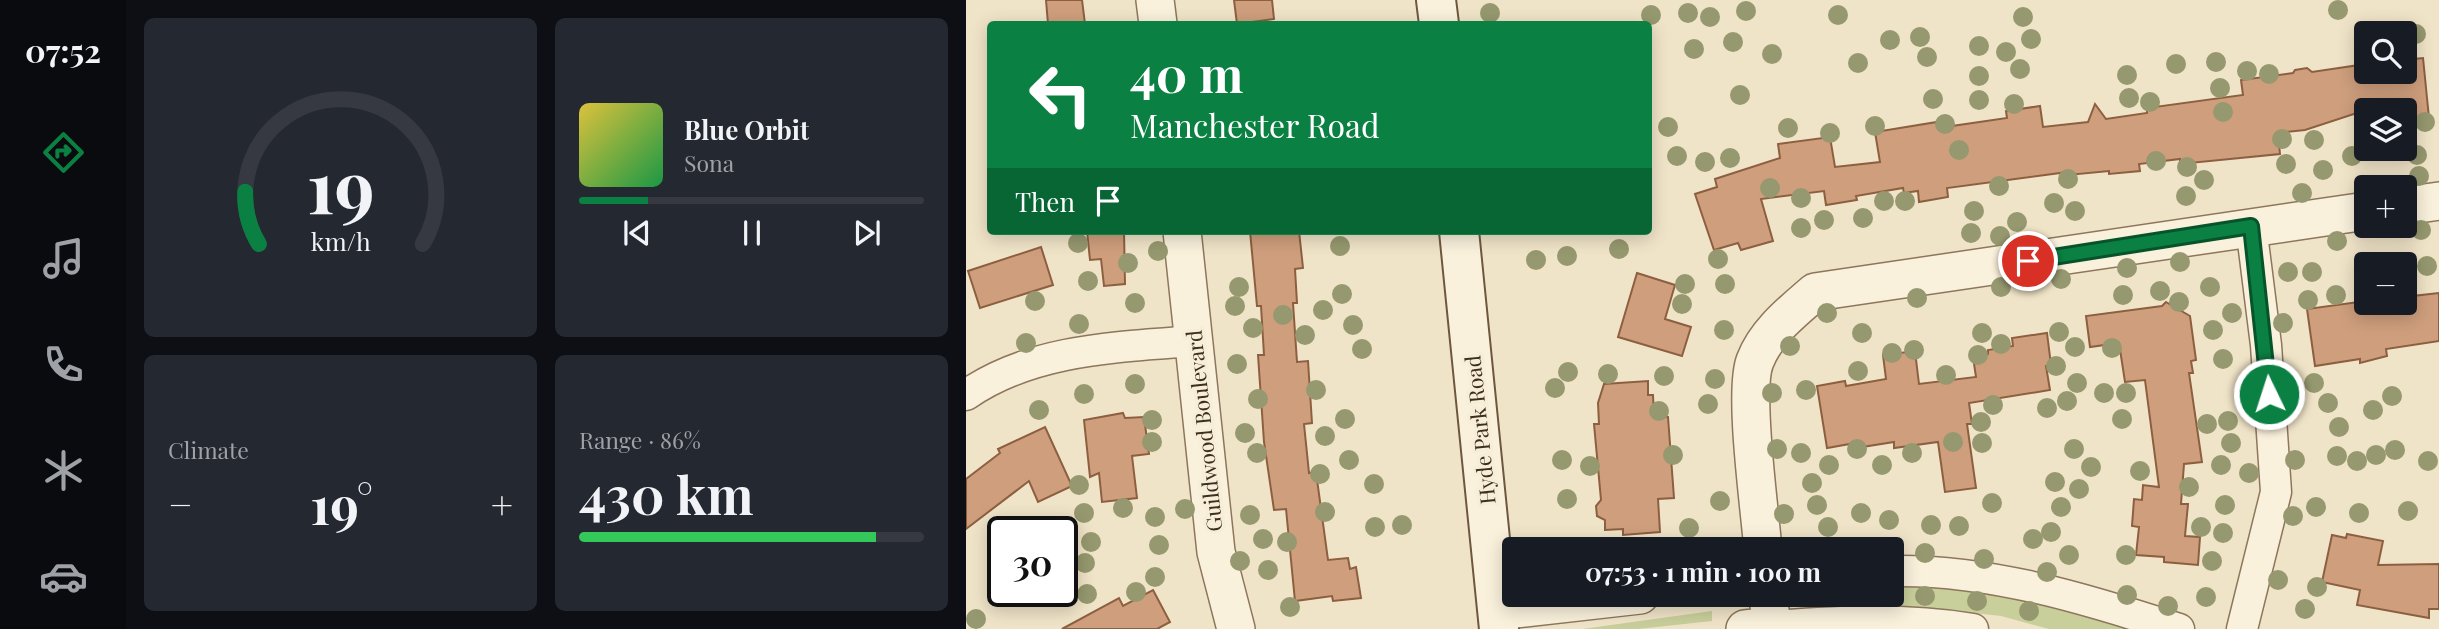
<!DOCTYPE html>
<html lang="en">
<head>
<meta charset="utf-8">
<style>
	:root { --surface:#171b24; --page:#242831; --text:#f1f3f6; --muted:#9ea1a6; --line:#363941; --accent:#0b8043 }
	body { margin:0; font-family:"Playfair Display",serif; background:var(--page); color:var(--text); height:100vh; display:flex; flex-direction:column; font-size:26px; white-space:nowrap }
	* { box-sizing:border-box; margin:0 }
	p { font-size:23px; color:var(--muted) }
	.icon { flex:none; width:38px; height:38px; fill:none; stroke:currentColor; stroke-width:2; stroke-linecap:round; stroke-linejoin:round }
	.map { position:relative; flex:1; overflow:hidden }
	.sheet { display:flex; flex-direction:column; gap:18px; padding:18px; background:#0d0f14; width:840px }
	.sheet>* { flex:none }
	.hud { position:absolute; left:21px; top:21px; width:665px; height:214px; border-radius:7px; box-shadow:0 4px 18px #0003; background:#0b8043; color:#fff; overflow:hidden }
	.tools { position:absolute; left:1388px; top:21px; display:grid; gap:14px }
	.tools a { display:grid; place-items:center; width:63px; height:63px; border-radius:7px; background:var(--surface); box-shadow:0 4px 18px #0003; font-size:35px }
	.speed { position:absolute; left:21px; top:516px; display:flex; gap:14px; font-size:35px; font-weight:700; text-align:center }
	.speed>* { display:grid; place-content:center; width:91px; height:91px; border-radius:50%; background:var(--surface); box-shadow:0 4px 18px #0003; line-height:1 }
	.speed .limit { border:4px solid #111; border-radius:10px; background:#fff; color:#111 }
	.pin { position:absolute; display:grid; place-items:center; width:60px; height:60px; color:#fff; margin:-30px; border:4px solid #fff; border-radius:50%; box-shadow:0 2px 7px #0007 }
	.me { position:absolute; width:77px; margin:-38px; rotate:356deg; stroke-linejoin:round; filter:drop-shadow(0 0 5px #0008) }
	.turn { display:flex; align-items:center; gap:24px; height:147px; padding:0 28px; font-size:32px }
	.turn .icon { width:91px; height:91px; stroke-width:2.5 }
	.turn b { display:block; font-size:49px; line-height:60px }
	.then { display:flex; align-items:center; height:66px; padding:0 28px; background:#0003; gap:14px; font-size:26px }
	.big { font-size:52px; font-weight:700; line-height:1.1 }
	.sheet .tile { flex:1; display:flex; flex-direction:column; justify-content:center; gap:10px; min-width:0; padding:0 24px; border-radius:10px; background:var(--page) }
	.sheet .dial { align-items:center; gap:0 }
	.dial svg { height:182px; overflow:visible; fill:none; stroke:var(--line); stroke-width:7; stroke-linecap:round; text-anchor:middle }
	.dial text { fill:var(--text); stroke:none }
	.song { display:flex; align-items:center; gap:21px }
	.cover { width:84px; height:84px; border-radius:10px; background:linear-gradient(135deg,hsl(50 70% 55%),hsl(140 70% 35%)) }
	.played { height:7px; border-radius:4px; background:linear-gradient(90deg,var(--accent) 20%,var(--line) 20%) }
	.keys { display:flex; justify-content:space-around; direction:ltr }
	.heat { display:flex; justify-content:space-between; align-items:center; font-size:38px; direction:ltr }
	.charge { height:10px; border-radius:5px; background:linear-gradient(90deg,#34c759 86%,var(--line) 0) }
	.sheet .tiles { flex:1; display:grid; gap:18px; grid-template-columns:repeat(2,1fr) }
	.trip { position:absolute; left:536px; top:537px; width:402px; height:70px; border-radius:7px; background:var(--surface); box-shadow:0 4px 18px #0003; font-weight:700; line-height:70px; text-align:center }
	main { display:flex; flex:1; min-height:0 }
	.tabs { display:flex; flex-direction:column; width:126px; justify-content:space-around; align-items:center; background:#090b0e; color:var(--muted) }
	.tabs .icon { width:49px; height:49px }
	.tabs .on { color:var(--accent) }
	.tabs b { font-size:32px; color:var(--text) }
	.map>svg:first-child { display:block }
	.green { fill:#c9cf9b }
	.building { fill:#cf9f7d; stroke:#8d5f41; stroke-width:2 }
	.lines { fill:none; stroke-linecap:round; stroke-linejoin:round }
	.minor-casing { stroke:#8d765c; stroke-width:33 }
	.tertiary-casing { stroke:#8d765c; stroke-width:40 }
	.secondary-casing { stroke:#6f573f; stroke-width:42 }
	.minor { stroke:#faf1dc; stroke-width:30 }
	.tertiary { stroke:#faf1dc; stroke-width:37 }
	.secondary { stroke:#faf1dc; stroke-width:38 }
	.tree { fill:#96986f }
	.route-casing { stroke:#07532c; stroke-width:18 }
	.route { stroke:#0b8043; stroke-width:12 }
	.labels { text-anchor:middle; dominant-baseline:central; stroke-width:7; stroke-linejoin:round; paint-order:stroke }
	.street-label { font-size:21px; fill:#3d2e20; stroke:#f7eed8 }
</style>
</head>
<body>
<main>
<nav class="tabs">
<b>07:52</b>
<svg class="icon on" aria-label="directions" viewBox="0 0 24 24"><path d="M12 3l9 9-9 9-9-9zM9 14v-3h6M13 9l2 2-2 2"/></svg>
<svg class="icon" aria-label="music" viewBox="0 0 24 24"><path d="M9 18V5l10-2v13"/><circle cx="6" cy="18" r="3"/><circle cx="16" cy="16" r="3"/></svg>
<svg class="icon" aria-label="phone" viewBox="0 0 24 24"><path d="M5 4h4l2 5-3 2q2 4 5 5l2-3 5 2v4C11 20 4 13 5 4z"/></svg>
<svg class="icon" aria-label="climate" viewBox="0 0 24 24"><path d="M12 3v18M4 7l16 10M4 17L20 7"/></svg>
<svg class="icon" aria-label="car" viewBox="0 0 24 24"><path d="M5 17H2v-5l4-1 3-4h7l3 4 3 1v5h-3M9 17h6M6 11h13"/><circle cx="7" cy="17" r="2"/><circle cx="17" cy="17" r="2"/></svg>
</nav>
<section class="sheet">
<div class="tiles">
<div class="tile dial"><svg viewBox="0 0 100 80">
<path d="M14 69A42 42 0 1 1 86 69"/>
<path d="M14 69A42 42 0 0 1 8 46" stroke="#0b8043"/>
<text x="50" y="56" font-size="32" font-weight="700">19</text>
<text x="50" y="72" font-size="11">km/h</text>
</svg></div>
<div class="tile">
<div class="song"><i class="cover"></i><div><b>Blue Orbit</b><p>Sona</p></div></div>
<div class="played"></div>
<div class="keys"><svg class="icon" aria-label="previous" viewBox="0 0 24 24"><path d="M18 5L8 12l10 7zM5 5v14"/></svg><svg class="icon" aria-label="pause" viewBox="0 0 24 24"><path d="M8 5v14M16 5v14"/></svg><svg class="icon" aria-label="next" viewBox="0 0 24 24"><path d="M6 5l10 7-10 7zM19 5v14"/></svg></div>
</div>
<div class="tile"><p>Climate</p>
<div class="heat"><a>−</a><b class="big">19°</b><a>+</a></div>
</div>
<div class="tile"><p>Range · 86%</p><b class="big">430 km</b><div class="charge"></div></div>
</div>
</section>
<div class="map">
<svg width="1473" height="629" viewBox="0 0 1473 629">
	<rect width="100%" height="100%" fill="#f0e4c8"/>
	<g class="green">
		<path d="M950 583 1040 595 1163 629H1083L1035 616 944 606 864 607 858 601 860 595H926V585Z"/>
		<path d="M746 611V621L673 629H616Z"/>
	</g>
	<g class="building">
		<path d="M80 0H116L119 24H82Z"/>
		<path d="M268 0H306L308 19 271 24Z"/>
		<path d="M1457 58 1463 118 1439 121 1438 110H1400L1339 130 1312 133 1314 154 1214 164V159L1173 164 1174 171 1143 174V171L1102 175V172L981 188 982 197 953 202 952 191 938 193 937 188 890 196 891 200 860 205 858 191 795 199 807 241 775 250 772 243 748 250 729 194 751 187 749 179 814 158 812 144 864 137 869 167 914 162 909 132 971 122 972 128 1041 118 1040 111 1074 106 1077 127 1122 122 1129 104 1140 119 1181 113V108L1277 95 1275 80 1327 73 1329 70 1341 68 1346 72 1400 64V72H1438V60Z"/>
		<path d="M121 231H158L159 284 138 286 135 259 124 260Z"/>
		<path d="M284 231H333L337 268 329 269 331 303H327L331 362 342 361 346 423 338 424 343 473 350 472 362 560 382 558 384 569 390 567 395 598 367 601 366 596 329 601 320 509 308 510 298 442 292 355H298L295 306H291Z"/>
		<path d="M75 247 87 285 14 308 2 271Z"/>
		<path d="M671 273 709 285 699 319 725 327 716 356 652 337Z"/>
		<path d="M1473 293V341L1420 349 1421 356 1394 363V359L1349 366 1341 309 1400 301 1438 303V297Z"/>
		<path d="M1200 302 1224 316 1230 360 1225 361 1227 373H1223L1236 462 1218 464 1215 504H1222L1219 536 1234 537 1232 565 1198 562V557L1170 555 1173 527 1166 526 1168 499 1176 500 1177 485 1193 487 1179 380 1159 382 1153 343 1124 347 1120 316 1196 306Z"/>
		<path d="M1081 333 1085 365 1080 366 1084 390 1003 403 1006 424H1001L1010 488 979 492 972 442 928 448V442L896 447 895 442 861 448 851 386 879 381 880 386 920 379 917 355 949 351 953 384 1010 377 1007 357 1022 354V350L1047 346 1046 338Z"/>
		<path d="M682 381V395H687L688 417H702L708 498 692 499 694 532 657 535V529L639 530V520L631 516 630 506 635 500 628 424H633L632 403 638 384Z"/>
		<path d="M157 413 159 418 178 417 183 454 166 456 171 498 136 502 133 473 124 477 118 420Z"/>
		<path d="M79 427 106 486 72 502 63 481 0 529V479L34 453 32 449Z"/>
		<path d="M1381 534 1417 541 1412 565 1473 564V609H1463V618L1391 605 1394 590 1356 582 1366 535 1380 538Z"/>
		<path d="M187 590 204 622 191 629H96L153 598 157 606Z"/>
	</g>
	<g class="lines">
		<defs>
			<g id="minor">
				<path d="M0 395C66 349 151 347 228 341"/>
				<path d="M926 571C1023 569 1121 599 1213 629"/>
				<path d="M807 629V626C873 621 941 618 1007 629"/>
				<path d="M1276 629 1310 492 1300 345 1285 226"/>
			</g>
			<g id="tertiary">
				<path d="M189 0 192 24"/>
				<path d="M1438 206 1473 201"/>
				<path d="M216 231 250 552 270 629"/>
				<path d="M797 550C794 511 777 391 789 361 800 332 826 312 849 292L1400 211"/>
				<path d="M532 611 674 595"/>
				<path d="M779 629 807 626 801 595"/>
			</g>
			<g id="secondary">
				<path d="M470 0 473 24"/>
				<path d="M493 231 533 629"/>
			</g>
		</defs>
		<use href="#minor" class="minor-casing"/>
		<use href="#tertiary" class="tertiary-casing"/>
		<use href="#secondary" class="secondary-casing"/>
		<use href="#minor" class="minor"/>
		<use href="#tertiary" class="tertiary"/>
		<use href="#secondary" class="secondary"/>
	</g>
	<g class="tree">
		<circle cx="1372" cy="10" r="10"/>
		<circle cx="780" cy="11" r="10"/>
		<circle cx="524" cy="13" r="10"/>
		<circle cx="722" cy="13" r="10"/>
		<circle cx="685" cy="15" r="10"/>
		<circle cx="872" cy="15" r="10"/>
		<circle cx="744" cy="17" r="10"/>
		<circle cx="1057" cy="17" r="10"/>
		<circle cx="1450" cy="34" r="10"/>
		<circle cx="954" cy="37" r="10"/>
		<circle cx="1065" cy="39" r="10"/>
		<circle cx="924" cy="40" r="10"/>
		<circle cx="767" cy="42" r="10"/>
		<circle cx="1013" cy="46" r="10"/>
		<circle cx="728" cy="49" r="10"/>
		<circle cx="1040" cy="52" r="10"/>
		<circle cx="806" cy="54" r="10"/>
		<circle cx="961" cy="57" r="10"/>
		<circle cx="1250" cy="62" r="10"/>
		<circle cx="892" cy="63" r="10"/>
		<circle cx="1210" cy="64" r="10"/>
		<circle cx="1054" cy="69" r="10"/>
		<circle cx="1281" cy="71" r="10"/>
		<circle cx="1303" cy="74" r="10"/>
		<circle cx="1161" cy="75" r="10"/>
		<circle cx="1013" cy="76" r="10"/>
		<circle cx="1254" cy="88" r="10"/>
		<circle cx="774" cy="95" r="10"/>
		<circle cx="1163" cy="98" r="10"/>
		<circle cx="967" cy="99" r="10"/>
		<circle cx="1013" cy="100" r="10"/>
		<circle cx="1184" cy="102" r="10"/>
		<circle cx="1048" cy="104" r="10"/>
		<circle cx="1257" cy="112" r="10"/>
		<circle cx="1459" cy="122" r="10"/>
		<circle cx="979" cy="124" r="10"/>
		<circle cx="909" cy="126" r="10"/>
		<circle cx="702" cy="127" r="10"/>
		<circle cx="822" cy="128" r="10"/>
		<circle cx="864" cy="133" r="10"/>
		<circle cx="1316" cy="139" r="10"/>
		<circle cx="1348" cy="140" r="10"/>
		<circle cx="993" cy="150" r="10"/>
		<circle cx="1451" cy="155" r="10"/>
		<circle cx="711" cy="156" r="10"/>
		<circle cx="1386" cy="156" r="10"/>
		<circle cx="764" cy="158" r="10"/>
		<circle cx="1190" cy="161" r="10"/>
		<circle cx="739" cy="162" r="10"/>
		<circle cx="1320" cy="164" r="10"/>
		<circle cx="1221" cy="167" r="10"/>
		<circle cx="1357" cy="170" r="10"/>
		<circle cx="1453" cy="176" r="10"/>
		<circle cx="1102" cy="179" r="10"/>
		<circle cx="1238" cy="180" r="10"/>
		<circle cx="1033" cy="186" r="10"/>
		<circle cx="804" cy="188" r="10"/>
		<circle cx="1336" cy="193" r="10"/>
		<circle cx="1220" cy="196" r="10"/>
		<circle cx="835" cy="198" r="10"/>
		<circle cx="918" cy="201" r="10"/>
		<circle cx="939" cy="201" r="10"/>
		<circle cx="1088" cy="203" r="10"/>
		<circle cx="1008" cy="211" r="10"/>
		<circle cx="1109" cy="211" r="10"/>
		<circle cx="897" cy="218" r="10"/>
		<circle cx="858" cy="220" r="10"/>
		<circle cx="1051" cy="222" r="10"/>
		<circle cx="835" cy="228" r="10"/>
		<circle cx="1455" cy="230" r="10"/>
		<circle cx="1005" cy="233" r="10"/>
		<circle cx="1034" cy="236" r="10"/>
		<circle cx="1371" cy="241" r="10"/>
		<circle cx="112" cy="243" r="10"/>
		<circle cx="374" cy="246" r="10"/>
		<circle cx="653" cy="249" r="10"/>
		<circle cx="192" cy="251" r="10"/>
		<circle cx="601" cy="256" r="10"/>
		<circle cx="752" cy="259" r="10"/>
		<circle cx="570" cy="260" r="10"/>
		<circle cx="1214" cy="262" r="10"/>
		<circle cx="162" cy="263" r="10"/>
		<circle cx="1461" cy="266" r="10"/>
		<circle cx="1161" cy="268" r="10"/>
		<circle cx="1322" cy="272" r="10"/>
		<circle cx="1346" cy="272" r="10"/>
		<circle cx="1095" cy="279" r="10"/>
		<circle cx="122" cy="281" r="10"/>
		<circle cx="719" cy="284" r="10"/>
		<circle cx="759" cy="284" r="10"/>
		<circle cx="273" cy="287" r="10"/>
		<circle cx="1035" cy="287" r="10"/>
		<circle cx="1244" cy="287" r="10"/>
		<circle cx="1194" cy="291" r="10"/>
		<circle cx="376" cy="294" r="10"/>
		<circle cx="1157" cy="295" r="10"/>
		<circle cx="1370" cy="295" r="10"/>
		<circle cx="951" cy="298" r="10"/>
		<circle cx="1342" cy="300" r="10"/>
		<circle cx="69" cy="301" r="10"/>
		<circle cx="1213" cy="302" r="10"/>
		<circle cx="169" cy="303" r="10"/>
		<circle cx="716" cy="304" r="10"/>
		<circle cx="269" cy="306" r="10"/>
		<circle cx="357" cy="310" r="10"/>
		<circle cx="861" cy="313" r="10"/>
		<circle cx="1266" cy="313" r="10"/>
		<circle cx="317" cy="315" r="10"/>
		<circle cx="1317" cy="323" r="10"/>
		<circle cx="113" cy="324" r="10"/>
		<circle cx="387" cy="325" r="10"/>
		<circle cx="287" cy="328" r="10"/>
		<circle cx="758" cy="330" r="10"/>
		<circle cx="1247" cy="330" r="10"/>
		<circle cx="1093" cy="332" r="10"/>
		<circle cx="896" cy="333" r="10"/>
		<circle cx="1016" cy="333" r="10"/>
		<circle cx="339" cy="335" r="10"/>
		<circle cx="60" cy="343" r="10"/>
		<circle cx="1035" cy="344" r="10"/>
		<circle cx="824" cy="346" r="10"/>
		<circle cx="1109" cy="347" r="10"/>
		<circle cx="1146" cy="348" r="10"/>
		<circle cx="396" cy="349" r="10"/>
		<circle cx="948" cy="350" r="10"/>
		<circle cx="926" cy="353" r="10"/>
		<circle cx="1012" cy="355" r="10"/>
		<circle cx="1257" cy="359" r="10"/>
		<circle cx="271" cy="364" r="10"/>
		<circle cx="1090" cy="366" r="10"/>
		<circle cx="892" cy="371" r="10"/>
		<circle cx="602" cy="372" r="10"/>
		<circle cx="642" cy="374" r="10"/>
		<circle cx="980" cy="375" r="10"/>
		<circle cx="698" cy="376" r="10"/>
		<circle cx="749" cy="379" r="10"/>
		<circle cx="1111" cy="383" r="10"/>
		<circle cx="1348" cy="383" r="10"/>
		<circle cx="169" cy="384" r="10"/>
		<circle cx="589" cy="388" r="10"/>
		<circle cx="1324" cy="389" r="10"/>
		<circle cx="350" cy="390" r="10"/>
		<circle cx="840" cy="390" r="10"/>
		<circle cx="806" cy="393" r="10"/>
		<circle cx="1138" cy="393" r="10"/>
		<circle cx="1160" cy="393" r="10"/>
		<circle cx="118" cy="394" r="10"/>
		<circle cx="1426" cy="396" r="10"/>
		<circle cx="292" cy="399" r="10"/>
		<circle cx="1101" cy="401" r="10"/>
		<circle cx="1362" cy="403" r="10"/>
		<circle cx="742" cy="404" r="10"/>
		<circle cx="1027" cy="405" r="10"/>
		<circle cx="1081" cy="408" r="10"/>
		<circle cx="73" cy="410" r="10"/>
		<circle cx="1407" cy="410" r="10"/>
		<circle cx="693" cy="411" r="10"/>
		<circle cx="379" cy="419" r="10"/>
		<circle cx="1156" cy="419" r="10"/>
		<circle cx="186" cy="420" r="10"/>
		<circle cx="1262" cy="421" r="10"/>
		<circle cx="1015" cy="422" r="10"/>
		<circle cx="1241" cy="424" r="10"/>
		<circle cx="1373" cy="427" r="10"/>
		<circle cx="279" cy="433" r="10"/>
		<circle cx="359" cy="436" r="10"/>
		<circle cx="186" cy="442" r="10"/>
		<circle cx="987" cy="442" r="10"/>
		<circle cx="1016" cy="443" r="10"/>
		<circle cx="1265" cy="443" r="10"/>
		<circle cx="811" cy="449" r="10"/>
		<circle cx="891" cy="449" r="10"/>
		<circle cx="1108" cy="449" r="10"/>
		<circle cx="1429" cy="450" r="10"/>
		<circle cx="291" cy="453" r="10"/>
		<circle cx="835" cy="453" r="10"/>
		<circle cx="946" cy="453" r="10"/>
		<circle cx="707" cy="455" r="10"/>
		<circle cx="1410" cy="455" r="10"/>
		<circle cx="1371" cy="456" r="10"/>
		<circle cx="383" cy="460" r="10"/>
		<circle cx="596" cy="460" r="10"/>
		<circle cx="1329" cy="460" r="10"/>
		<circle cx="1391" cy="461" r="10"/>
		<circle cx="1462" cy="461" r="10"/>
		<circle cx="863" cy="465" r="10"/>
		<circle cx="916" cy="465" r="10"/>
		<circle cx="1255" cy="465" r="10"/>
		<circle cx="624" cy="466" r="10"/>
		<circle cx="1125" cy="467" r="10"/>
		<circle cx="1174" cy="471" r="10"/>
		<circle cx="1283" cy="473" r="10"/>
		<circle cx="354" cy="474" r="10"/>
		<circle cx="1089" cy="482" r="10"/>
		<circle cx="846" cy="483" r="10"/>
		<circle cx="408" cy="484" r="10"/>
		<circle cx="113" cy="485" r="10"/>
		<circle cx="1223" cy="487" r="10"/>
		<circle cx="1113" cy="489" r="10"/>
		<circle cx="601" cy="499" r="10"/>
		<circle cx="754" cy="501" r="10"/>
		<circle cx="1026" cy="503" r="10"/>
		<circle cx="851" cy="505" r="10"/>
		<circle cx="1259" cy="505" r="10"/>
		<circle cx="1095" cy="507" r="10"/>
		<circle cx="1350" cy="507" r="10"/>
		<circle cx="157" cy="508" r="10"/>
		<circle cx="219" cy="509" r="10"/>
		<circle cx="1442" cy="511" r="10"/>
		<circle cx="359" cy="512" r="10"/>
		<circle cx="118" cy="513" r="10"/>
		<circle cx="895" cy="513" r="10"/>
		<circle cx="1393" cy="513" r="10"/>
		<circle cx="818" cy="514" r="10"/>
		<circle cx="284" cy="515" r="10"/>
		<circle cx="1327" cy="516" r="10"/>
		<circle cx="189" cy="517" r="10"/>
		<circle cx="923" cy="520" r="10"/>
		<circle cx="436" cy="525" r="10"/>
		<circle cx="965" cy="525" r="10"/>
		<circle cx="993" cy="526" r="10"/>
		<circle cx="409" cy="527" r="10"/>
		<circle cx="862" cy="527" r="10"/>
		<circle cx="1235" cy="527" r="10"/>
		<circle cx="723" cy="528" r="10"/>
		<circle cx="1085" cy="532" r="10"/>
		<circle cx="1257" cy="533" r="10"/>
		<circle cx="297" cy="539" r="10"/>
		<circle cx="1067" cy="539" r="10"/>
		<circle cx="125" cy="542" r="10"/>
		<circle cx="321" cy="542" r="10"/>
		<circle cx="193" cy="545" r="10"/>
		<circle cx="959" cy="553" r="10"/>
		<circle cx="1103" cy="555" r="10"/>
		<circle cx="1160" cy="555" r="10"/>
		<circle cx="1018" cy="559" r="10"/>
		<circle cx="274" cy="561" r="10"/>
		<circle cx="1246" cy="561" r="10"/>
		<circle cx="119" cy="563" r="10"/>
		<circle cx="302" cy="570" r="10"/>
		<circle cx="1081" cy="572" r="10"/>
		<circle cx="189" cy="577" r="10"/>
		<circle cx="1312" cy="580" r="10"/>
		<circle cx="1351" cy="587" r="10"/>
		<circle cx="170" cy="592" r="10"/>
		<circle cx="121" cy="594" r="10"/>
		<circle cx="1161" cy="595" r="10"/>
		<circle cx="959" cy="596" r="10"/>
		<circle cx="1240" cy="597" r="10"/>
		<circle cx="1011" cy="601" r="10"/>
		<circle cx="1202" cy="606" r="10"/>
		<circle cx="324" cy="607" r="10"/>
		<circle cx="1339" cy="609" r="10"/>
		<circle cx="1063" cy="611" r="10"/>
		<circle cx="10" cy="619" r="10"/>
	</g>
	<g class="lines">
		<defs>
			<path id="route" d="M1062 261 1285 226 1303 394"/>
		</defs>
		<use href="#route" class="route-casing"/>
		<use href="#route" class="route"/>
	</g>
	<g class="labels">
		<g class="street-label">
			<text transform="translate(513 430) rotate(-96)">Hyde Park Road</text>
			<text transform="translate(237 431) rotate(-96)">Guildwood Boulevard</text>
		</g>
	</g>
</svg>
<div class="tools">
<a><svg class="icon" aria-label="search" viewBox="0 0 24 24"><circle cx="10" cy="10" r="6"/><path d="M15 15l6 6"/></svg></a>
<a><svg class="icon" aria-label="layers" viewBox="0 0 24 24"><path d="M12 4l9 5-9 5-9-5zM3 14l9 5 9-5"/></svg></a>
<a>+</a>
<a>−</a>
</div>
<div class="speed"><div class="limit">30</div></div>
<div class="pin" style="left:1062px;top:261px;background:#d93025"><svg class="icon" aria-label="arrive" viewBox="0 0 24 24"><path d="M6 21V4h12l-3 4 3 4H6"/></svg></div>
<svg class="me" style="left:1303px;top:394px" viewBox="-20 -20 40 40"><circle r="17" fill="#0b8043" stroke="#fff" stroke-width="3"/><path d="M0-11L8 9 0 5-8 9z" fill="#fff"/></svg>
<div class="trip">07:53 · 1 min · 100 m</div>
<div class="hud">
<div class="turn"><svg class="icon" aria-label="left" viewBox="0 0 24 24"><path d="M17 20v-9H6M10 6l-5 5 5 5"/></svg><div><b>40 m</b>Manchester Road</div></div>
<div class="then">Then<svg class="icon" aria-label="arrive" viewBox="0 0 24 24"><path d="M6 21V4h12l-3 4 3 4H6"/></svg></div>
</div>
</div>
</main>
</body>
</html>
